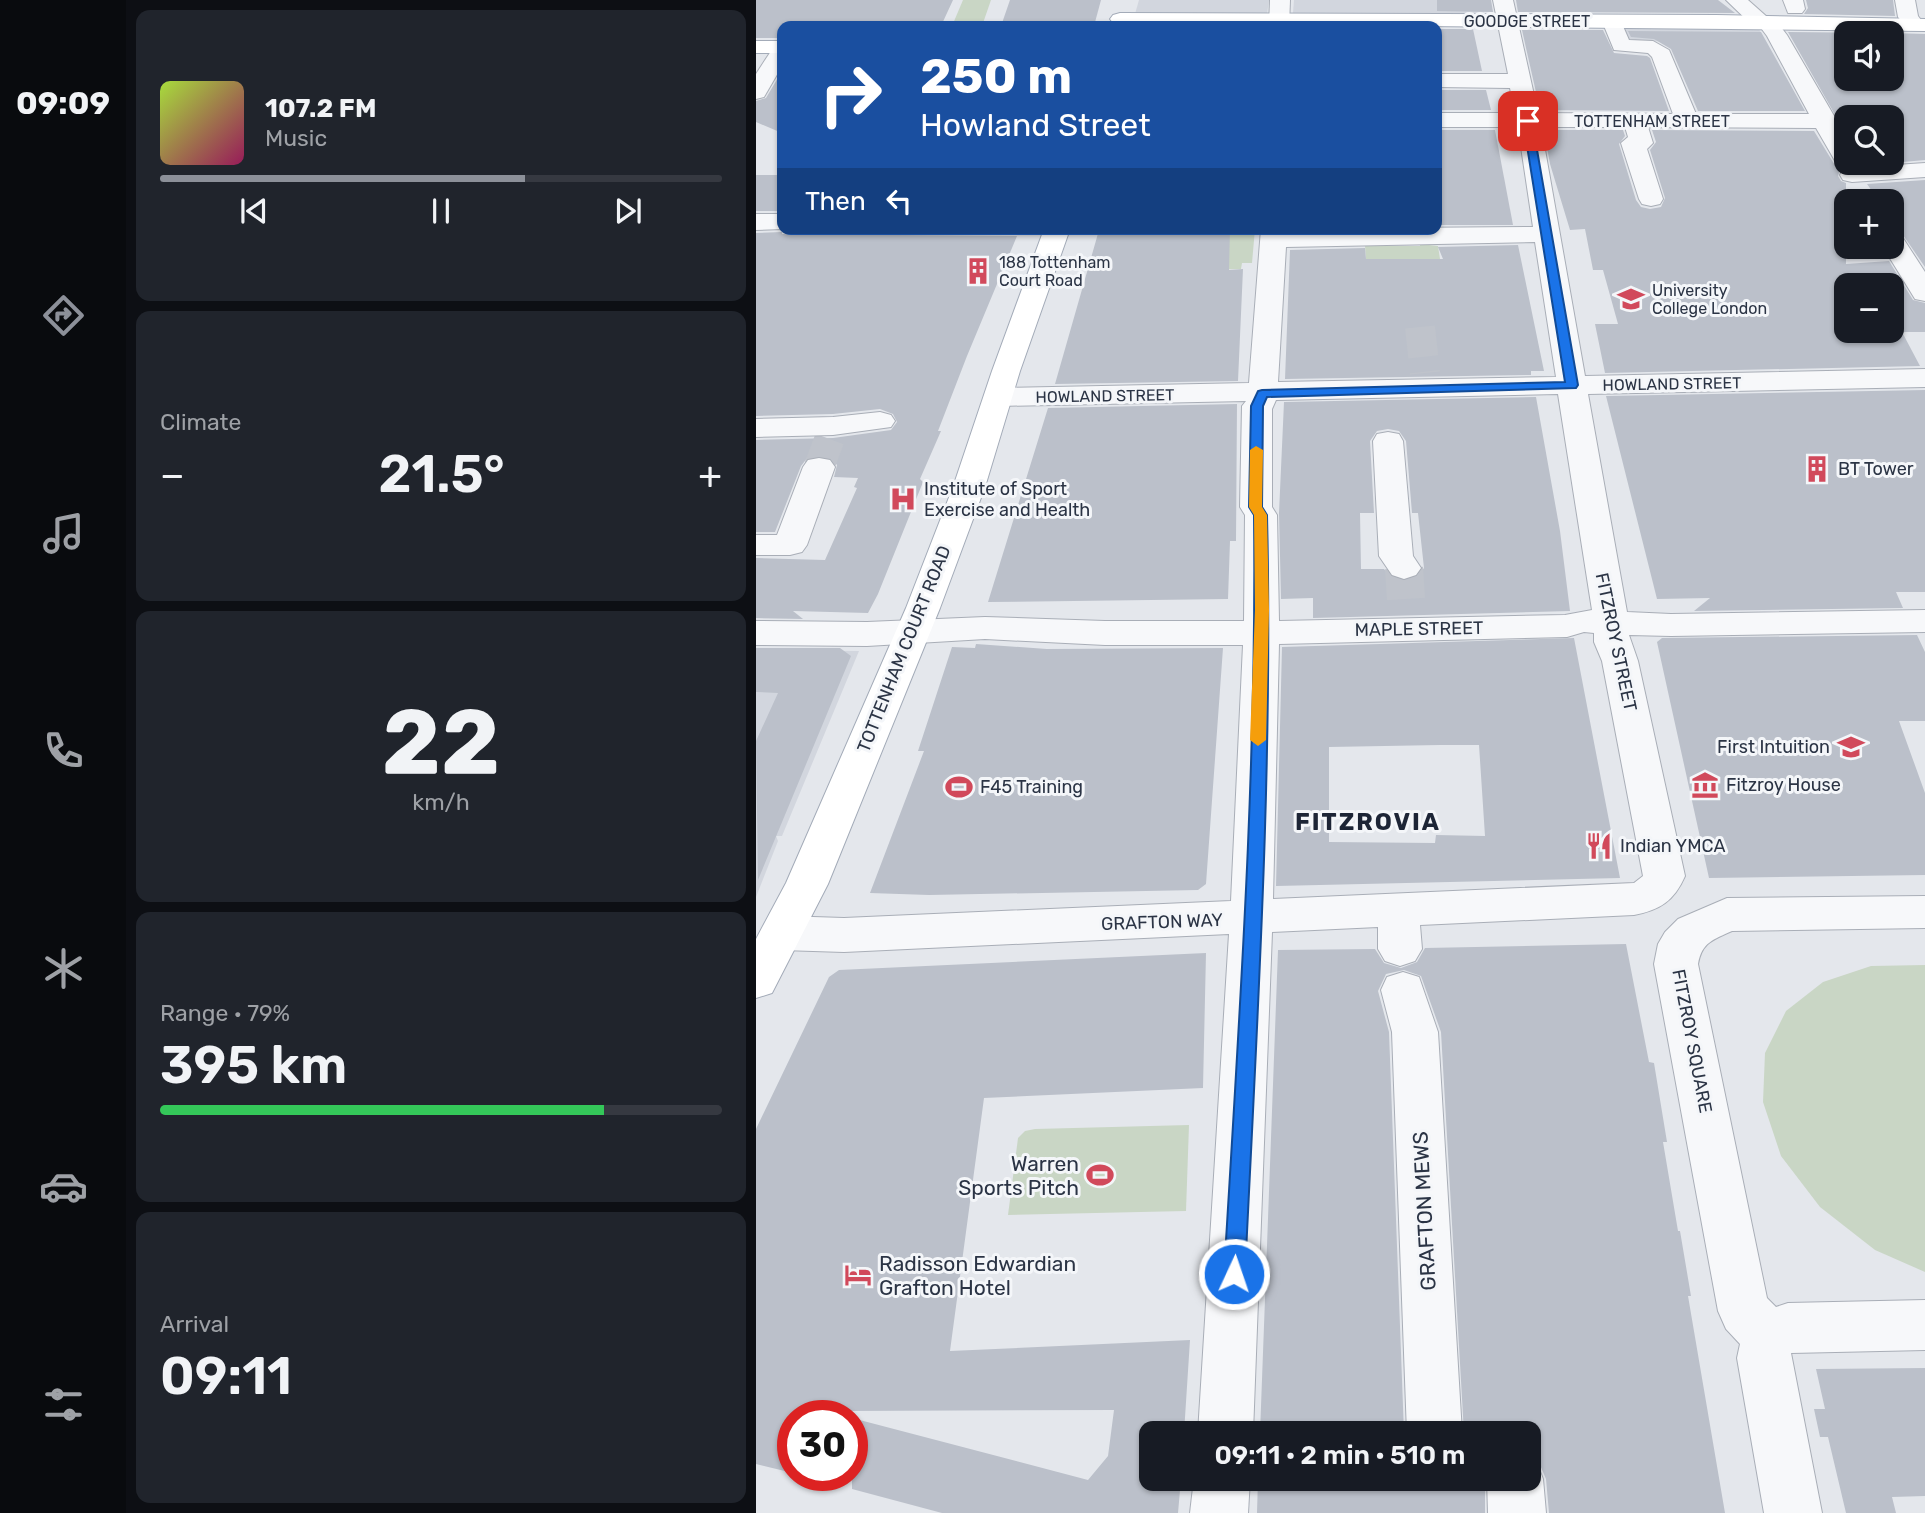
<!DOCTYPE html>
<html lang="en">
<head>
<meta charset="utf-8">
<style>
	:root { --surface:#171b24; --page:#20242c; --text:#f1f3f6; --muted:#9ea1a6; --line:#363941; --accent:#8c9099 }
	body { margin:0; font-family:Rubik,sans-serif; background:var(--page); color:var(--text); height:100vh; display:flex; flex-direction:column; font-size:26px; white-space:nowrap }
	* { box-sizing:border-box; margin:0 }
	p { font-size:23px; color:var(--muted) }
	.icon { flex:none; width:38px; height:38px; fill:none; stroke:currentColor; stroke-width:2; stroke-linecap:round; stroke-linejoin:round }
	.map { position:relative; flex:1; overflow:hidden }
	.details { display:flex; flex-direction:column; gap:10px; padding:10px; background:#0d0f14; width:630px }
	.details>* { flex:none }
	.hud { position:absolute; left:21px; top:21px; width:665px; height:214px; border-radius:14px; box-shadow:0 2px 5px #0004; background:#1a4fa0; color:#fff; overflow:hidden }
	.buttons { position:absolute; left:1078px; top:21px; display:grid; gap:14px }
	.buttons a { display:grid; place-items:center; width:70px; height:70px; border-radius:14px; background:var(--surface); box-shadow:0 2px 5px #0004; font-size:35px }
	.speed { position:absolute; left:21px; top:1400px; display:flex; gap:14px; font-size:35px; font-weight:700; text-align:center }
	.speed>* { display:grid; place-content:center; width:91px; height:91px; border-radius:50%; background:var(--surface); box-shadow:0 2px 5px #0004; line-height:1 }
	.speed .limit { border:10px solid #d22; background:#fff; color:#111 }
	.pin { position:absolute; display:grid; place-items:center; width:60px; height:60px; color:#fff; margin:-30px; border-radius:14px; box-shadow:0 4px 10px #0006 }
	.me { position:absolute; width:77px; margin:-38px; rotate:3deg; stroke-linejoin:round; filter:drop-shadow(0 0 5px #0008) }
	.turn { display:flex; align-items:center; gap:24px; height:147px; padding:0 28px; font-size:32px }
	.turn .icon { width:91px; height:91px; stroke-width:2.5 }
	.turn b { display:block; font-size:49px; line-height:60px }
	.then { display:flex; align-items:center; height:66px; padding:0 28px; background:#0003; gap:14px; font-size:26px }
	.big { font-size:52px; font-weight:600; line-height:1.1 }
	.details .tile { flex:1; display:flex; flex-direction:column; justify-content:center; gap:10px; min-width:0; padding:0 24px; border-radius:14px; background:var(--page) }
	.details .dial { align-items:center; gap:0 }
	.dial b { font-size:91px; line-height:1 }
	.song { display:flex; align-items:center; gap:21px }
	.cover { width:84px; height:84px; border-radius:10px; background:linear-gradient(135deg,hsl(80 70% 55%),hsl(330 70% 35%)) }
	.played { height:7px; border-radius:4px; background:linear-gradient(90deg,var(--accent) 65%,var(--line) 65%) }
	.keys { display:flex; justify-content:space-around; direction:ltr }
	.heat { display:flex; justify-content:space-between; align-items:center; font-size:38px; direction:ltr }
	.charge { height:10px; border-radius:5px; background:linear-gradient(90deg,#34c759 79%,var(--line) 0) }
	.trip { position:absolute; left:383px; top:1421px; width:402px; height:70px; border-radius:14px; background:var(--surface); box-shadow:0 2px 5px #0004; font-weight:600; line-height:70px; text-align:center }
	main { display:flex; flex:1; min-height:0 }
	.tabs { display:flex; flex-direction:column; width:126px; justify-content:space-around; align-items:center; background:#090b0e; color:var(--muted) }
	.tabs .icon { width:49px; height:49px }
	.tabs .active { color:var(--accent) }
	.tabs b { font-size:32px; color:var(--text) }
	.map>svg:first-child { display:block }
	.built { fill:#d2d6de }
	.green { fill:#c9d6c5 }
	.building { fill:#bbc0ca; fill-rule:evenodd }
	.lines { fill:none; stroke-linecap:round; stroke-linejoin:round }
	.minor-tunnel-far1 { stroke:#bfc3cb; stroke-width:30; stroke-dasharray:30 15; stroke-linecap:butt }
	.minor-tunnel { stroke:#bfc3cb; stroke-width:38; stroke-dasharray:38 19; stroke-linecap:butt }
	.minor-casing { stroke:#a9aeb7; stroke-width:2 }
	.major-casing { stroke:#a3abb8; stroke-width:2 }
	.minor { fill:#f7f8fa; fill-rule:evenodd }
	.major { fill:#fff; fill-rule:evenodd }
	.route { fill:#1a73e8; stroke:#114b97; stroke-width:2 }
	.slow { fill:#f59e0b }
	.labels { text-anchor:middle; dominant-baseline:central; stroke-width:6; stroke-linejoin:round; paint-order:stroke }
	.far-street-label { font-size:16px; fill:#2b3445; stroke:#f4f6f9 }
	.far-poi-label { font-size:16px; fill:#2b3445; stroke:#f4f6f9; text-anchor:start }
	.poi-label { font-size:18px; fill:#2b3445; stroke:#f4f6f9; text-anchor:start }
	.street-label { font-size:18px; fill:#2b3445; stroke:#f4f6f9 }
	.near-poi-label { font-size:21px; fill:#2b3445; stroke:#f4f6f9; text-anchor:end }
	.near-street-label { font-size:21px; fill:#2b3445; stroke:#f4f6f9 }
	.district-label { font-size:24px; font-weight:bold; letter-spacing:2px; fill:#1d2536; stroke:#f4f6f9 }
</style>
</head>
<body>
<main>
<nav class="tabs">
<b>09:09</b>
<svg class="icon active" aria-label="directions" viewBox="0 0 24 24"><path d="M12 3l9 9-9 9-9-9zM9 14v-3h6M13 9l2 2-2 2"/></svg>
<svg class="icon" aria-label="music" viewBox="0 0 24 24"><path d="M9 18V5l10-2v13"/><circle cx="6" cy="18" r="3"/><circle cx="16" cy="16" r="3"/></svg>
<svg class="icon" aria-label="phone" viewBox="0 0 24 24"><path d="M5 4h4l2 5-3 2q2 4 5 5l2-3 5 2v4C11 20 4 13 5 4z"/></svg>
<svg class="icon" aria-label="climate" viewBox="0 0 24 24"><path d="M12 3v18M4 7l16 10M4 17L20 7"/></svg>
<svg class="icon" aria-label="car" viewBox="0 0 24 24"><path d="M5 17H2v-5l4-1 3-4h7l3 4 3 1v5h-3M9 17h6M6 11h13"/><circle cx="7" cy="17" r="2"/><circle cx="17" cy="17" r="2"/></svg>
<svg class="icon" aria-label="filters" viewBox="0 0 24 24"><path d="M4 7h16M4 17h16"/><circle cx="9" cy="7" r="2"/><circle cx="15" cy="17" r="2"/></svg>
</nav>
<section class="details">
<div class="tile">
<div class="song"><i class="cover"></i><div><b>107.2 FM</b><p>Music</p></div></div>
<div class="played"></div>
<div class="keys"><svg class="icon" aria-label="previous" viewBox="0 0 24 24"><path d="M18 5L8 12l10 7zM5 5v14"/></svg><svg class="icon" aria-label="pause" viewBox="0 0 24 24"><path d="M8 5v14M16 5v14"/></svg><svg class="icon" aria-label="next" viewBox="0 0 24 24"><path d="M6 5l10 7-10 7zM19 5v14"/></svg></div>
</div>
<div class="tile"><p>Climate</p>
<div class="heat"><a>−</a><b class="big">21.5°</b><a>+</a></div>
</div>
<div class="tile dial"><b>22</b><p>km/h</p></div>
<div class="tile"><p>Range · 79%</p><b class="big">395 km</b><div class="charge"></div></div>
<div class="tile"><p>Arrival</p><b class="big">09:11</b></div>
</section>
<div class="map">
<svg width="1169" height="1513" viewBox="0 0 1169 1513">
	<rect width="100%" height="100%" fill="#e4e7ec"/>
	<g class="built">
		<path d="M383 0H513L511 14H379Z"/>
		<path d="M538 0H695L726 3 728 13H537Z"/>
		<path d="M868 27 1003 29 1008 39 872 42Z"/>
		<path d="M0 650 103 651 26 836H20L22 841 0 897Z"/>
	</g>
	<g class="green">
		<path d="M207 0H235L226 26H196Z"/>
		<path d="M427 229 474 234V229H499L496 263H486L485 269 421 270Z"/>
		<path d="M664 244 682 246 684 259H610L609 246H664Z"/>
		<path d="M1169 965V1272L1119 1250 1064 1207 1025 1156 1007 1102 1009 1053 1030 1011 1067 982 1115 966Z"/>
		<path d="M433 1125 430 1211 252 1215 262 1138 269 1131 279 1129Z"/>
	</g>
	<g class="building">
		<path d="M0 0H197L185 26H26V38H0Z"/>
		<path d="M254 0H345L338 26H245Z"/>
		<path d="M681 0H735L737 12 681 11Z"/>
		<path d="M760 0H962L979 13 762 12Z"/>
		<path d="M1050 0H1137L1139 16 1048 14 1052 8Z"/>
		<path d="M681 29H717L726 71H681Z"/>
		<path d="M766 30H847L858 53 891 56 894 58 913 111 784 110Z"/>
		<path d="M872 31 1005 32 1049 111H942L915 49 898 39 875 37Z"/>
		<path d="M1032 32 1131 33H1090V79H1136V33L1169 34V160L1136 163V117H1090V134Z"/>
		<path d="M26 71V133L0 122V101L10 98Z"/>
		<path d="M681 90H730L735 110H681Z"/>
		<path d="M681 130H739L757 225H681Z"/>
		<path d="M788 130H867L869 136 863 144 880 200 885 207 894 209 905 207 909 198 894 150 900 142 896 130 1058 131 1080 167 1084 169 1082 176 1085 181 1090 183V264L1133 261 1157 300 1169 303V332H1146L1164 366 849 373 839 324H862L847 270H837L829 229 814 230 794 164ZM1090 285H1136V331H1090Z"/>
		<rect x="0" y="175" width="26" height="36"/>
		<path d="M1169 180V267L1136 219V201H1123L1111 184Z"/>
		<path d="M447 229H474L473 270 487 269 482 381 299 384 343 230 447 233Z"/>
		<path d="M26 232V234L261 236 211 356 182 431H185L164 479 167 482 122 594 112 613 37 611 47 619 0 618V558L69 560 101 488 98 487 102 478 78 477 81 465 74 457H52L45 466 19 532H0V440L77 438 135 430 141 422 137 414 124 409 77 414 0 416V233Z"/>
		<path d="M762 245 788 371H775V375L529 379 534 250 609 248 610 259H687L682 247Z"/>
		<path d="M1169 390V592H1140L1147 608 938 611 954 598 901 599 850 396Z"/>
		<path d="M780 397 804 531 814 611 557 618V598L525 599 523 513 528 402ZM632 429 643 431 650 441 656 513H662L668 568 661 577 649 581 635 577 628 569H605L604 513H618L614 441 621 431Z"/>
		<path d="M481 404 480 541H474L472 599 232 602 292 408Z"/>
		<path d="M1161 635 1169 652V721H1143L1169 793V875L953 878 901 642 906 638Z"/>
		<path d="M818 638 864 878 520 886 526 647ZM684 745H723L729 836 680 835 679 843 573 842V747Z"/>
		<path d="M220 644 291 649 467 648 450 884 442 890 173 895 114 893 168 751H162L196 647 219 648Z"/>
		<path d="M0 648H84L95 656 2 880 0 741 22 693 0 692Z"/>
		<path d="M870 944 893 1062 898 1063 911 1142H907L922 1231H924L935 1296H932L969 1513H793L790 1479 782 1460 780 1433H708L685 1032 665 976 648 970 630 974 622 991 633 1032 648 1433H504L522 950 619 949 628 963 645 968 661 962 669 948Z"/>
		<path d="M450 953 447 1088 228 1098 194 1351 434 1340 428 1433H396V1479H425L422 1513H186L96 1489V1418L332 1480 352 1456 358 1410 86 1411V1416H37V1473L0 1464V1129L73 977 83 970Z"/>
		<path d="M1169 1368V1496L1136 1497 1140 1513H1090L1072 1437H1064L1058 1409H1069L1060 1369Z"/>
		<path d="M502 1479H729V1513H501Z"/>
	</g>
	<g class="lines">
		<g class="minor-tunnel-far1">
			<path d="M664 327 669 373"/>
			<path d="M63 467 75 435"/>
		</g>
		<path class="minor-tunnel" d="M648 568 650 599"/>
		<defs>
			<g id="minor">
				<path d="M514 0H534L533 26H513Z"/>
				<path d="M737 0H757L782 113 917 114 896 57 892 53 858 50 846 21 849 17H863L873 40 897 41 913 50 940 114H1053L1011 36 1005 28 997 26 970 0H992L1010 16 1018 18 1031 35 1081 121 1090 140V163H1101L1090 168 1082 166 1060 128 892 127 897 143 891 149 907 199 904 204 895 206 886 204 883 199 865 143 872 137 869 127H785L829 376 1169 369V387L832 394 871 612 915 614 1169 610V632L915 636 873 635 882 661 929 876C918 901 904 910 878 915L664 925 666 949 659 961 644 966 629 961 622 949V927L516 932 497 1433H442L473 934 88 952 26 950 11 945 5 933 11 921 26 916 88 918 475 901 487 645H349L229 639 111 646 0 645V621L111 622 229 617 349 621H488L489 515 484 507 486 406 490 401 243 406 233 403 228 397 233 391 243 388 493 383 505 229 777 227 762 127H681V113H759L754 88 681 87V74H752ZM779 242 800 377 522 382 530 247ZM802 394 836 610 809 615 523 621 521 515 516 507V409L520 400ZM828 632 838 633V642L846 661 887 876 878 883 517 899 523 644 811 637Z"/>
				<path d="M1027 0H1047L1049 9 1046 13H1032Z"/>
				<path d="M1139 0H1159L1162 16 1168 24 1165 28H1151L1142 17Z"/>
				<path d="M26 43V66L8 97 0 99V74L19 45Z"/>
				<path d="M1169 163V177L1096 182 1087 180 1084 175 1087 170 1096 168Z"/>
				<path d="M0 214H26L27 229 0 230Z"/>
				<path d="M1136 232 1145 235 1169 272V301L1159 299 1127 247H1136Z"/>
				<path d="M124 412 135 415 139 421 135 427 77 435 0 437V419L77 417Z"/>
				<path d="M632 432 643 434 647 441 657 556 665 568 660 575 648 579 636 575 623 556 617 441 621 434Z"/>
				<path d="M63 458 74 460 79 467 51 545 46 552 34 555H0V535H21L47 467 52 460Z"/>
				<path d="M1169 896V928L976 931C957 940 946 942 942 964L1011 1298 1020 1307 1032 1303 1169 1300V1350L1035 1353 1066 1513H1008L981 1358 984 1344 970 1329 962 1311 898 964 902 944 909 932 922 919 971 898Z"/>
				<path d="M647 972 663 977 682 1032 706 1433H651L636 1032 625 990 631 977Z"/>
				<path d="M774 1457 779 1459 787 1479 790 1513H732L731 1479H774Z"/>
				<path d="M438 1479H494L492 1513H434Z"/>
			</g>
			<g id="major">
				<path d="M364 13 960 15 1169 19V31L357 23 354 19 357 15Z"/>
				<rect x="0" y="41" width="26" height="12"/>
				<path d="M288 229H314L264 371 229 487 184 608 72 884 16 993 0 998V939L30 883 150 608 197 487 236 371Z"/>
			</g>
		</defs>
		<use href="#minor" class="minor-casing"/>
		<use href="#major" class="major-casing"/>
		<use href="#minor" class="minor"/>
		<use href="#major" class="major"/>
	</g>
	<path class="route" d="M772 118 776 121 822 385 820 388 511 397 507 406 506 507 511 515C517 768 501 1022 489 1274L486 1281 478 1284 471 1281 468 1274C483 1022 501 768 498 515L493 507 495 406 502 391 506 390 809 382 767 121Z"/>
	<path class="slow" d="M500 446 507 450 506 507 511 515 513 610 510 740 502 746 494 740 499 610 498 515 493 507 494 450Z"/>
	<defs>
		<symbol id="building-bare" viewBox="-9 -9 18 18"><path d="M-4-6H4V6H1V3H-1V6H-4ZM-2.5-4.3h1.7v1.8h-1.7ZM.8-4.3h1.7v1.8H.8ZM-2.5-1h1.7V.8h-1.7ZM.8-1h1.7V.8H.8Z" fill="#d1495b" stroke="#f4f6f9" stroke-width="2.5" paint-order="stroke"/></symbol>
		<symbol id="university-bare" viewBox="-9 -9 18 18"><path d="M0-5L7-2L0 1L-7-2ZM-4 1L0 2.5L4 1V4Q0 6-4 4Z" fill="#d1495b" stroke="#f4f6f9" stroke-width="2.5" paint-order="stroke"/></symbol>
		<symbol id="hospital-bare" viewBox="-9 -9 18 18"><path d="M-5-5h3v3.5h4V-5h3V5h-3V1.5h-4V5h-3Z" fill="#d1495b" stroke="#f4f6f9" stroke-width="2.5" paint-order="stroke"/></symbol>
		<symbol id="museum-bare" viewBox="-9 -9 18 18"><path d="M0-6L6-3V-2H-6V-3ZM-5-1h2V3h-2ZM-1-1h2V3h-2ZM3-1h2V3H3ZM-6 4H6V6H-6Z" fill="#d1495b" stroke="#f4f6f9" stroke-width="2.5" paint-order="stroke"/></symbol>
		<symbol id="stadium-bare" viewBox="-9 -9 18 18"><path d="M0-5a6.5 5 0 1 0 0 10a6.5 5 0 1 0 0-10ZM-3.5-1.8h7v3.6h-7Z" fill="#d1495b" stroke="#f4f6f9" stroke-width="2.5" paint-order="stroke"/></symbol>
		<symbol id="restaurant-bare" viewBox="-9 -9 18 18"><path d="M-5-6h1v4h1v-4h1v4h1v-4h1v5L-1.5 .5V6h-2V.5L-5-1ZM5-6V6H3V1.5H1.5Q1.5-4 5-6Z" fill="#d1495b" stroke="#f4f6f9" stroke-width="2.5" paint-order="stroke"/></symbol>
		<symbol id="hotel-bare" viewBox="-9 -9 18 18"><path d="M-6-4.5h1.5V1H6V5H4.5V3h-9V5H-6ZM-4 0a1.8 1.8 0 1 1 3.6 0ZM.5 0V-2.5h3Q6-2.5 6 0Z" fill="#d1495b" stroke="#f4f6f9" stroke-width="2.5" paint-order="stroke"/></symbol>
	</defs>
	<g fill-rule="evenodd">
		<use href="#building-bare" x="203" y="252" width="38" height="38"/>
		<use href="#university-bare" x="856" y="280" width="38" height="38"/>
		<use href="#building-bare" x="1042" y="450" width="38" height="38"/>
		<use href="#hospital-bare" x="128" y="480" width="38" height="38"/>
		<use href="#university-bare" x="1076" y="728" width="38" height="38"/>
		<use href="#museum-bare" x="930" y="766" width="38" height="38"/>
		<use href="#stadium-bare" x="184" y="768" width="38" height="38"/>
		<use href="#restaurant-bare" x="824" y="827" width="38" height="38"/>
		<use href="#stadium-bare" x="325" y="1156" width="38" height="38"/>
		<use href="#hotel-bare" x="83" y="1256" width="38" height="38"/>
	</g>
	<g class="labels">
		<g class="far-street-label">
			<text x="771" y="21">GOODGE STREET</text>
			<text x="896" y="121">TOTTENHAM STREET</text>
			<text transform="translate(916 384) rotate(-1)">HOWLAND STREET</text>
			<text transform="translate(349 396) rotate(-1)">HOWLAND STREET</text>
		</g>
		<g class="far-poi-label">
			<text x="243" y="262">188 Tottenham<tspan x="243" dy="18">Court Road</tspan></text>
			<text x="896" y="290">University<tspan x="896" dy="18">College London</tspan></text>
		</g>
		<g class="poi-label">
			<text x="1082" y="469">BT Tower</text>
			<text x="168" y="489">Institute of Sport<tspan x="168" dy="21">Exercise and Health</tspan></text>
			<text x="1074" y="747" text-anchor="end">First Intuition</text>
			<text x="970" y="785">Fitzroy House</text>
			<text x="224" y="787">F45 Training</text>
			<text x="864" y="846">Indian YMCA</text>
		</g>
		<g class="street-label">
			<text transform="translate(663 629) rotate(-1)">MAPLE STREET</text>
			<text transform="translate(860 642) rotate(78)">FITZROY STREET</text>
			<text transform="translate(148 649) rotate(-68)">TOTTENHAM COURT ROAD</text>
			<text transform="translate(406 922) rotate(-2)">GRAFTON WAY</text>
			<text transform="translate(936 1041) rotate(79)">FITZROY SQUARE</text>
		</g>
		<g class="near-poi-label">
			<text x="323" y="1163">Warren<tspan x="323" dy="24">Sports Pitch</tspan></text>
			<text x="123" y="1263" text-anchor="start">Radisson Edwardian<tspan x="123" dy="24">Grafton Hotel</tspan></text>
		</g>
		<g class="near-street-label">
			<text transform="translate(668 1211) rotate(-93)">GRAFTON MEWS</text>
		</g>
		<g class="district-label">
			<text x="612" y="822">FITZROVIA</text>
		</g>
	</g>
</svg>
<div class="buttons">
<a><svg class="icon" aria-label="sound" viewBox="0 0 24 24"><path d="M4 9h4l5-4v14l-5-4H4zM17 9q2 3 0 6"/></svg></a>
<a><svg class="icon" aria-label="search" viewBox="0 0 24 24"><circle cx="10" cy="10" r="6"/><path d="M15 15l6 6"/></svg></a>
<a>+</a>
<a>−</a>
</div>
<div class="speed"><div class="limit">30</div></div>
<div class="pin" style="left:772px;top:121px;background:#d93025"><svg class="icon" aria-label="arrive" viewBox="0 0 24 24"><path d="M6 21V4h12l-3 4 3 4H6"/></svg></div>
<svg class="me" style="left:478px;top:1274px" viewBox="-20 -20 40 40"><circle r="17" fill="#1a73e8" stroke="#fff" stroke-width="3"/><path d="M0-11L8 9 0 5-8 9z" fill="#fff"/></svg>
<div class="trip">09:11 · 2 min · 510 m</div>
<div class="hud">
<div class="turn"><svg class="icon" aria-label="right" viewBox="0 0 24 24"><path d="M7 20v-9h11M14 6l5 5-5 5"/></svg><div><b>250 m</b>Howland Street</div></div>
<div class="then">Then<svg class="icon" aria-label="left" viewBox="0 0 24 24"><path d="M17 20v-9H6M10 6l-5 5 5 5"/></svg></div>
</div>
</div>
</main>
</body>
</html>
